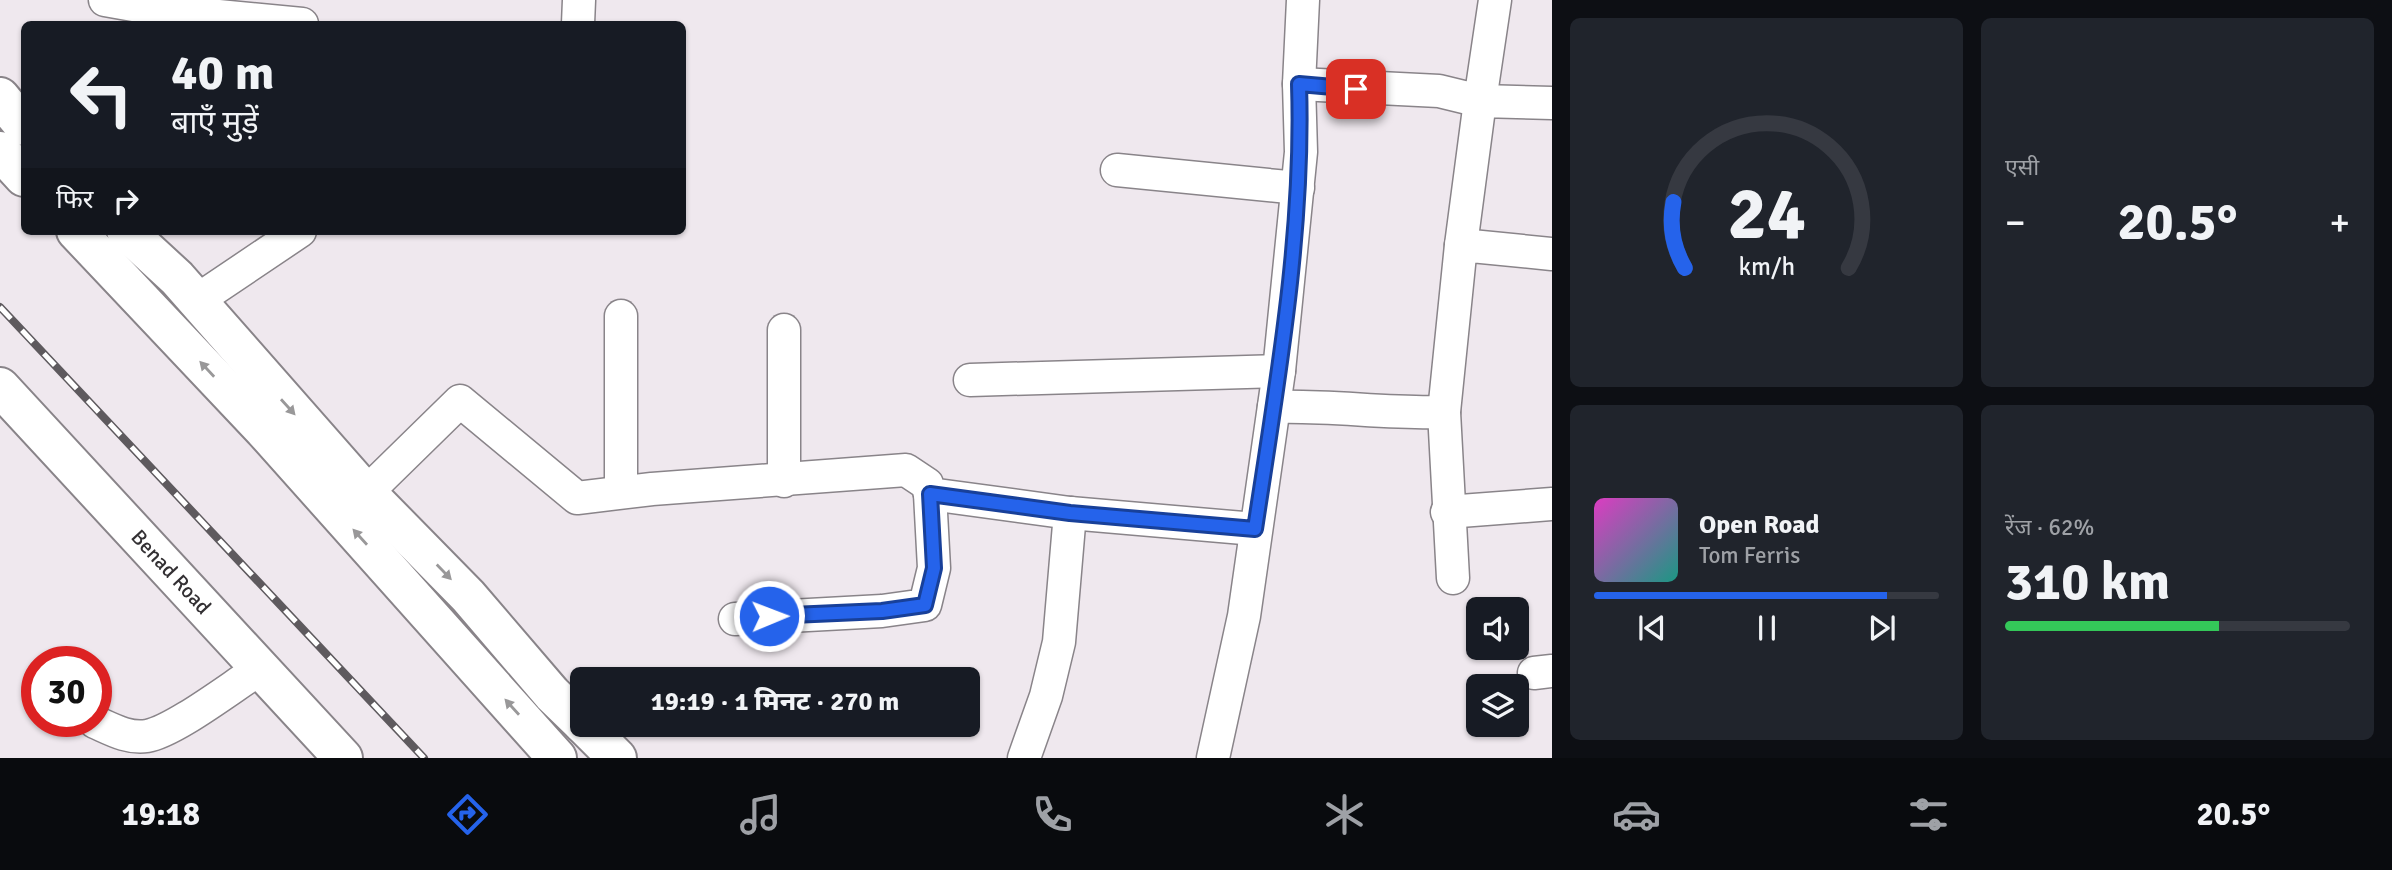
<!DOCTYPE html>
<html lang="hi">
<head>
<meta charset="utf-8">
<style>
	:root { --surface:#171b24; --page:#20242c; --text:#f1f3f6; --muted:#9ea1a6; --line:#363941; --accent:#2563eb }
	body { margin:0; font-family:Signika,"Noto Sans Devanagari",sans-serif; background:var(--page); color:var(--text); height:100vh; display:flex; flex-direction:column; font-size:26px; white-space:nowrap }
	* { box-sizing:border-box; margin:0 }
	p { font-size:23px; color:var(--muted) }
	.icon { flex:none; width:38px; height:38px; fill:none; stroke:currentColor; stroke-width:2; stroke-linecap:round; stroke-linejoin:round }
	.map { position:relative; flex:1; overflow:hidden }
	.side { display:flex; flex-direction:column; gap:18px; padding:18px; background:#0d0f14; width:840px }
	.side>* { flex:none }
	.banner { position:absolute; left:21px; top:21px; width:665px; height:214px; border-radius:10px; box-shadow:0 2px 5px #0004; background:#171b24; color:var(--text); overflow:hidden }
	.tools { position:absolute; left:1466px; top:597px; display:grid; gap:14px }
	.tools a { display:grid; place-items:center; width:63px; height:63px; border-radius:10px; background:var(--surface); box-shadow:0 2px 5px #0004; font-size:35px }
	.speed { position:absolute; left:21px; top:646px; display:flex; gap:14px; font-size:35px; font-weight:700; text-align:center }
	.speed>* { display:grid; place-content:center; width:91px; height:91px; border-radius:50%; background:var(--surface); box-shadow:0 2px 5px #0004; line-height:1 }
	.speed .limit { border:10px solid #d22; background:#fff; color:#111 }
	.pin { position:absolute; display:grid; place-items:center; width:60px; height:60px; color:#fff; margin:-30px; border-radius:14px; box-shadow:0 4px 10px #0006 }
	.me { position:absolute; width:77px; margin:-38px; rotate:89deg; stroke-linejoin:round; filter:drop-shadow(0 0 5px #0008) }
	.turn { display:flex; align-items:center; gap:24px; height:147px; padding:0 35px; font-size:32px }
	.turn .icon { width:91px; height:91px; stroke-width:2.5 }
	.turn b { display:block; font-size:49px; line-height:60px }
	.then { display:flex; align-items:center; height:66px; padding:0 35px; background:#0003; gap:14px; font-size:26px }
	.big { font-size:52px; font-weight:800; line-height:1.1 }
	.side .widget { flex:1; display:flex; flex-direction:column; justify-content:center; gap:10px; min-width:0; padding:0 24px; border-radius:10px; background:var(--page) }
	.side .dial { align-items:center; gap:0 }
	.dial svg { height:182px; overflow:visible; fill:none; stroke:var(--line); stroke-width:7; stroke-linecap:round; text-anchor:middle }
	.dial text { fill:var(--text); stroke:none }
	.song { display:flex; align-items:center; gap:21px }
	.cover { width:84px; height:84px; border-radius:10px; background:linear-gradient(135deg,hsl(310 70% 55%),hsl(170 70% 35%)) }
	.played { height:7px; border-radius:4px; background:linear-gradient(90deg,var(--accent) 85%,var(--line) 85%) }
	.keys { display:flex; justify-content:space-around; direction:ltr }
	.heat { display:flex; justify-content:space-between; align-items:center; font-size:38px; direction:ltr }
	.charge { height:10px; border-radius:5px; background:linear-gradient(90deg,#34c759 62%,var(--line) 0) }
	.side .tiles { flex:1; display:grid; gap:18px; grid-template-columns:repeat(2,1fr) }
	.trip { position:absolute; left:570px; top:667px; width:410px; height:70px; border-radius:10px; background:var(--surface); box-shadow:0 2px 5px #0004; font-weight:800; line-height:70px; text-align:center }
	.tab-bar { display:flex; height:112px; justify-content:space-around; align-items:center; background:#090b0e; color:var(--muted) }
	.tab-bar .icon { width:49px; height:49px }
	.tab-bar .on { color:var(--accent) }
	.tab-bar b { font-size:32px; color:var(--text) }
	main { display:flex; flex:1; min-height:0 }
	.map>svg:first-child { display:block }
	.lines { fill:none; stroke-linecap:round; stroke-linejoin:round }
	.minor-casing { stroke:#898489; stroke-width:35 }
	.tertiary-casing { stroke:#898489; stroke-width:42 }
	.secondary-casing { stroke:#898489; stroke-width:42 }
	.minor { stroke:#fff; stroke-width:32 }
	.tertiary { stroke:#fff; stroke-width:38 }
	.secondary { stroke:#fff; stroke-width:38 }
	.rail-casing { stroke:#5e5a5e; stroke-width:8 }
	.rail { stroke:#fff; stroke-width:5; stroke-dasharray:16; stroke-linecap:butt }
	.oneway { fill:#999899 }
	.route-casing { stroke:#184099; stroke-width:18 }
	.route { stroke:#2563eb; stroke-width:12 }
	.labels { text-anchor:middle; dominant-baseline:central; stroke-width:5; stroke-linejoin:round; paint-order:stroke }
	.street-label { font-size:21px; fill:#333033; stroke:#fff }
</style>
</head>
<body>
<main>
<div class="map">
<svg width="1552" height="758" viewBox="0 0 1552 758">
	<rect width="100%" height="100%" fill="#efe8ee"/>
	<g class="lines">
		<defs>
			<g id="minor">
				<path d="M105 0 167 11 302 24"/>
				<path d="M578 24 579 0"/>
				<path d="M1299 84 1439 91 1480 101 1495 0"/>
				<path d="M1117 170 1298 188"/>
				<path d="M1461 245 1480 101 1552 103"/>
				<path d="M196 301 300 231"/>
				<path d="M621 316V492"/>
				<path d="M784 330V481"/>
				<path d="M970 380 1279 371"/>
				<path d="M1274 407C1331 405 1387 414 1444 412L1453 578"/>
				<path d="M1444 412 1461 245 1552 254"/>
				<path d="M366 493 460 401 577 498 652 489 906 470 927 484 930 494 1070 513 1255 529"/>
				<path d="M1447 512 1552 504"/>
				<path d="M735 619 882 611 925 605 934 568 930 494"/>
				<path d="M1534 673 1552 671"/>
				<path d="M95 722C111 729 128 739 147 736 175 731 234 685 260 669"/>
				<path d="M1024 758 1046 696 1059 642 1070 513"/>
				<path d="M1213 758 1244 616 1279 371 1301 152 1299 84 1303 0"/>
			</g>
			<g id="tertiary">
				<path d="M0 97 24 126"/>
				<path d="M0 151 24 177"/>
				<path d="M76 231 264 430 557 758"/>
				<path d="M126 231 177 278 360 486 468 596 552 694 583 724"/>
				<path d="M583 724 617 758"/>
			</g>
			<g id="secondary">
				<path id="s1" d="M0 387 343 758"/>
			</g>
		</defs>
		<use href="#minor" class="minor-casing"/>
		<use href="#tertiary" class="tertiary-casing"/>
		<use href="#secondary" class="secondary-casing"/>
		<use href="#minor" class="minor"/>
		<use href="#tertiary" class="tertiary"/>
		<use href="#secondary" class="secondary"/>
		<defs>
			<path id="rail" d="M0 307 424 758"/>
		</defs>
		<use href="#rail" class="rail-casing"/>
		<use href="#rail" class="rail"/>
	</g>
	<defs><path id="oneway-solid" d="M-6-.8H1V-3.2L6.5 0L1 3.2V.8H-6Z" transform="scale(1.75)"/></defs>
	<g class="oneway">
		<use href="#oneway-solid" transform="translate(207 369) rotate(-133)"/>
		<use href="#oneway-solid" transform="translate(288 407) rotate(48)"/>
		<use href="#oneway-solid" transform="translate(360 537) rotate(-132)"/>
		<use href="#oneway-solid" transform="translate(444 572) rotate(46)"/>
		<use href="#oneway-solid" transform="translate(512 707) rotate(-132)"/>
	</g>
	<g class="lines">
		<defs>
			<path id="route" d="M769 616 882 611 925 605 934 568 930 494 1070 513 1255 529C1277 383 1304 233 1299 84L1356 89"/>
		</defs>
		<use href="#route" class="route-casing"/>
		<use href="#route" class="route"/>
	</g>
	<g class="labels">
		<g class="street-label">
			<text stroke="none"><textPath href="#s1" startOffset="252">Benad Road</textPath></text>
		</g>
	</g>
</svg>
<div class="tools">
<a><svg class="icon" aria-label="sound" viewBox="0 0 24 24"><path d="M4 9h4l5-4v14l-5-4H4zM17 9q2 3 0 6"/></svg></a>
<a><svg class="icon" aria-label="layers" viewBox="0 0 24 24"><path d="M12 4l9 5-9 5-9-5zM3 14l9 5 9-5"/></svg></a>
</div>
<div class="speed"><div class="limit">30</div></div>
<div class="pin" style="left:1356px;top:89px;background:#d93025"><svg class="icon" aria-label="arrive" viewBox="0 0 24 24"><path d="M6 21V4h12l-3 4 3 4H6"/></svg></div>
<svg class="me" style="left:769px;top:616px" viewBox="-20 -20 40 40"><circle r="17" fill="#2563eb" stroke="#fff" stroke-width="3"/><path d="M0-11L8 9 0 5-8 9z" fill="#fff"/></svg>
<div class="trip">19:19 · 1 मिनट · 270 m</div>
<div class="banner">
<div class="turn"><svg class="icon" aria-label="left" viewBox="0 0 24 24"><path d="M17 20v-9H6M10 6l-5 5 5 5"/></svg><div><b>40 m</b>बाएँ मुड़ें</div></div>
<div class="then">फिर<svg class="icon" aria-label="right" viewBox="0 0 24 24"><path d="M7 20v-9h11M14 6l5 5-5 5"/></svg></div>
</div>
</div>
<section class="side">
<div class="tiles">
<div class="widget dial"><svg viewBox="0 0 100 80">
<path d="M14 69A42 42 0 1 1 86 69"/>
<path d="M14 69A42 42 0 0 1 9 40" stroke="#2563eb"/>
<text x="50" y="56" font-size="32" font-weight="700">24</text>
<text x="50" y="72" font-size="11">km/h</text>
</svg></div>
<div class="widget"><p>एसी</p>
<div class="heat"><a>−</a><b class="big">20.5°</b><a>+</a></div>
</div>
<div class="widget">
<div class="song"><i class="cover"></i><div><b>Open Road</b><p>Tom Ferris</p></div></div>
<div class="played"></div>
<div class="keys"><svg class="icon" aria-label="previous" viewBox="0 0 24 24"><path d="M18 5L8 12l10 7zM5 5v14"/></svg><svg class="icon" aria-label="pause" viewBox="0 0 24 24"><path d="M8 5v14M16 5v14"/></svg><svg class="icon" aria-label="next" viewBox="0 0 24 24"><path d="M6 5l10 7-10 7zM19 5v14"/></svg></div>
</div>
<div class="widget"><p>रेंज · 62%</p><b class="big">310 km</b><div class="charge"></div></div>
</div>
</section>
</main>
<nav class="tab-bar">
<b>19:18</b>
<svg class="icon on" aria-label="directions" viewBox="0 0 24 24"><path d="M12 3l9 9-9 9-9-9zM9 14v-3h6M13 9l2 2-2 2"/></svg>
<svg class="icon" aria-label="music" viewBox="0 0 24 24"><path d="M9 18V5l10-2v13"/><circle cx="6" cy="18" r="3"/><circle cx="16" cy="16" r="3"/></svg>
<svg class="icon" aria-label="phone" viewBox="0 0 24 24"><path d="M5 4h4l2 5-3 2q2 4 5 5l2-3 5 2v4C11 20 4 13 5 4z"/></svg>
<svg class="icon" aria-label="climate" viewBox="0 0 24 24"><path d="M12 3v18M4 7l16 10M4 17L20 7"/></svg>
<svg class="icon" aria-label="car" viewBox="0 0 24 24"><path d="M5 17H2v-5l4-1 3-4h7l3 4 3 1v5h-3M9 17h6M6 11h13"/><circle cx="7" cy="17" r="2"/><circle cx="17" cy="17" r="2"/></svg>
<svg class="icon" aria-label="filters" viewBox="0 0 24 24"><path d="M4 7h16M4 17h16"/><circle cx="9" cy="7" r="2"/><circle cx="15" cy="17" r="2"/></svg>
<b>20.5°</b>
</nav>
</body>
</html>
